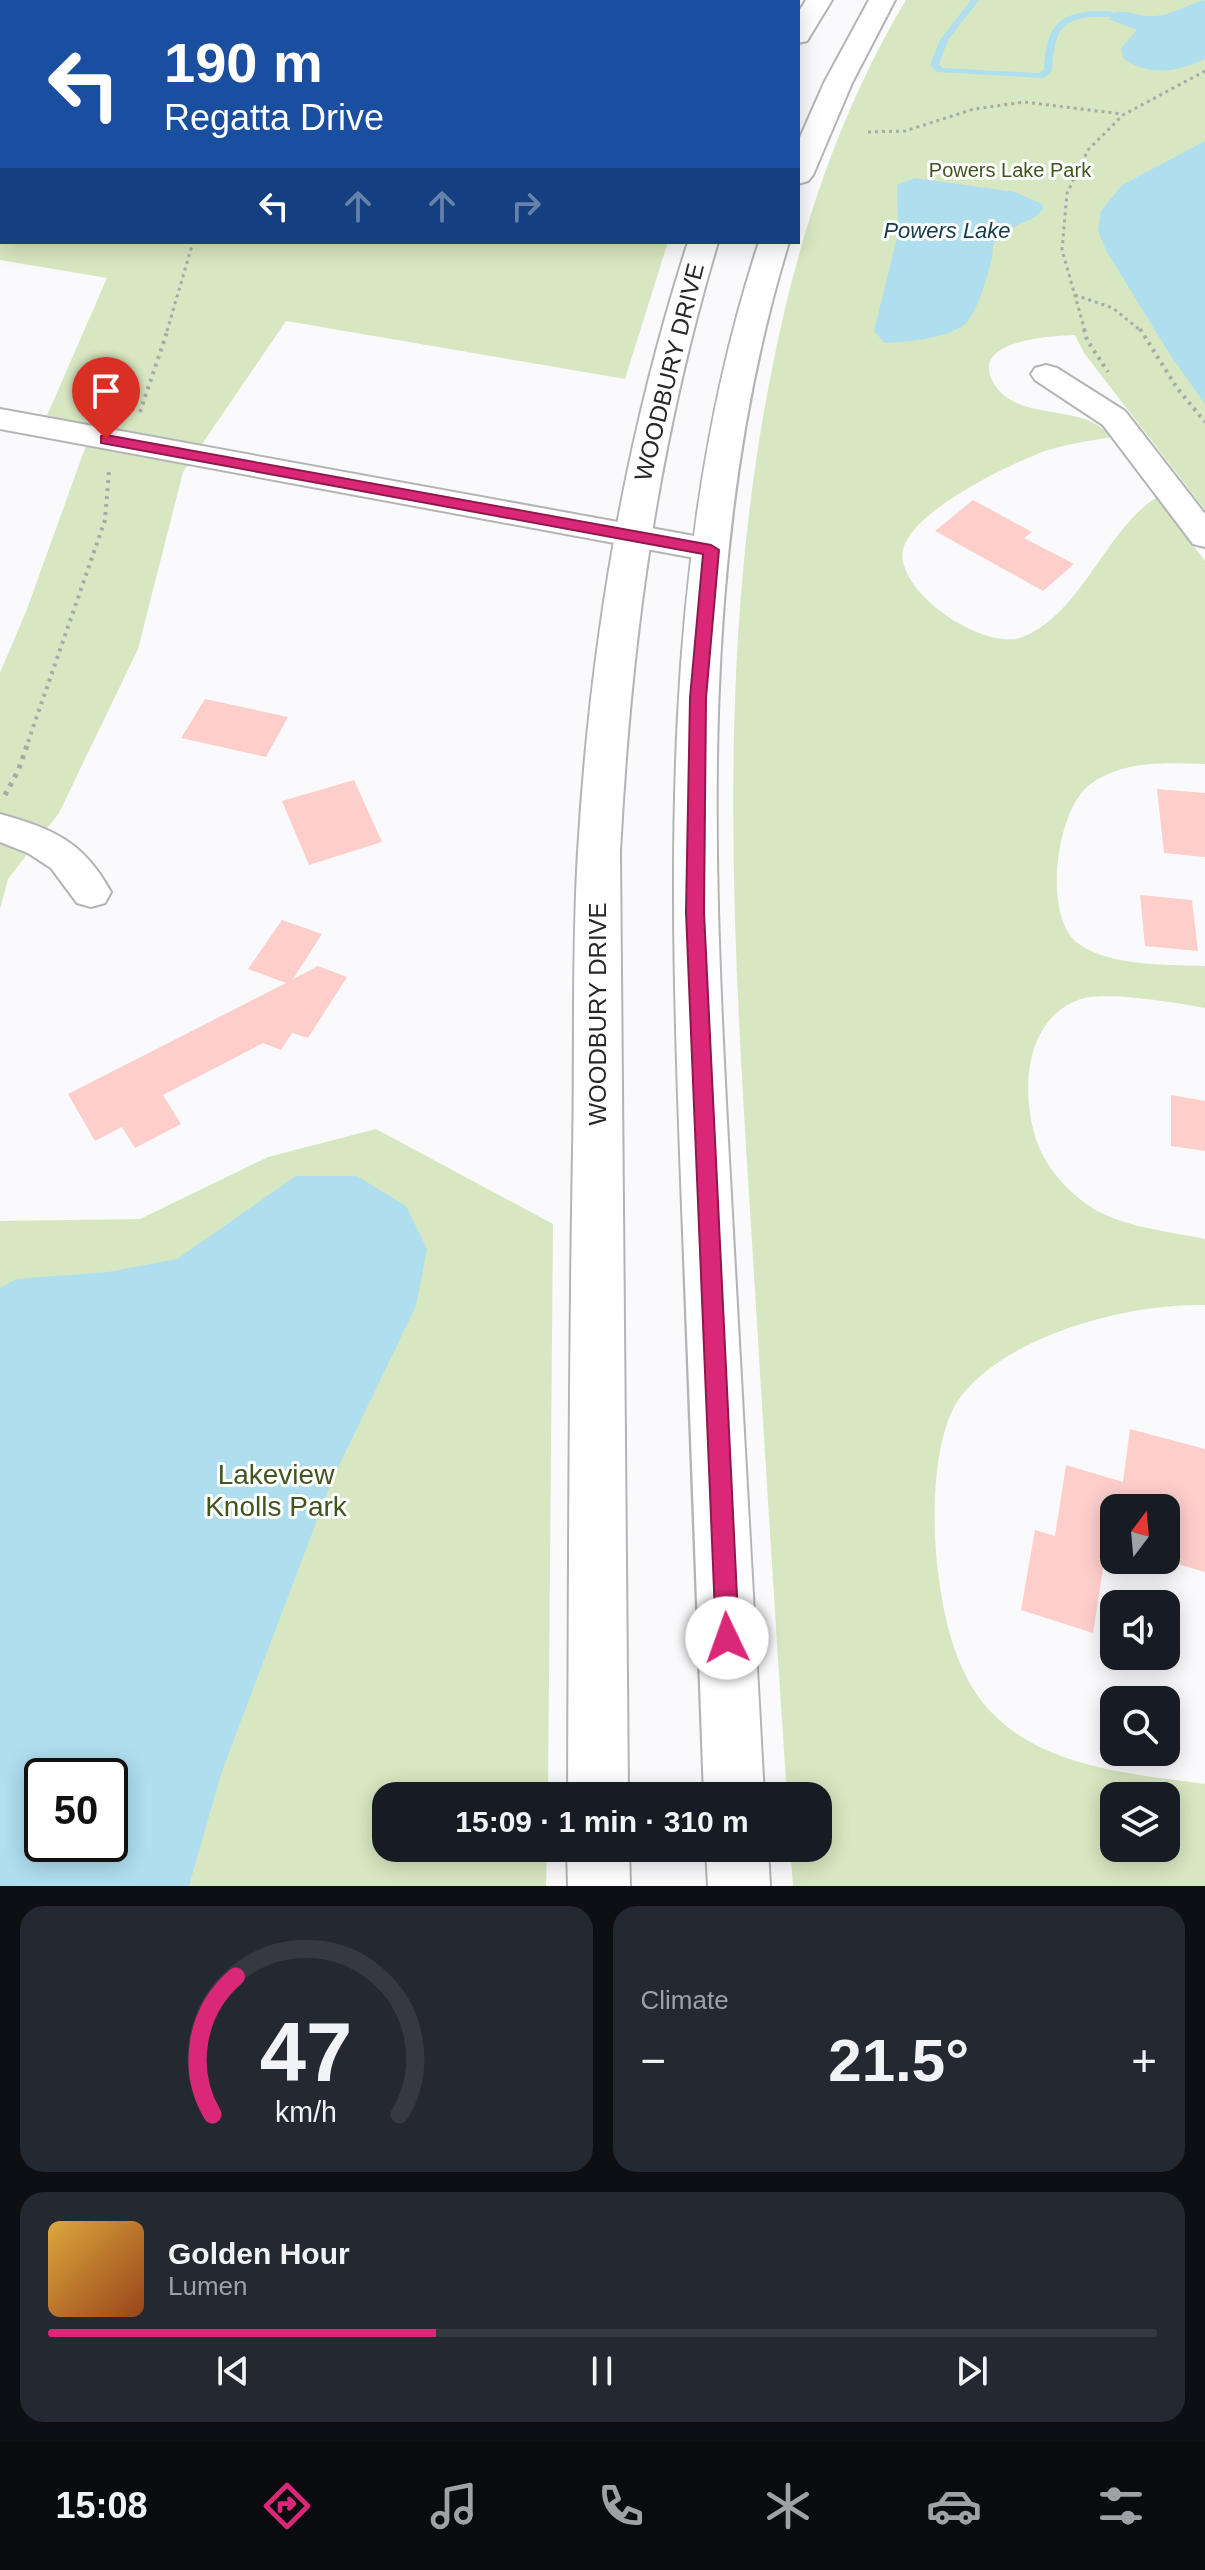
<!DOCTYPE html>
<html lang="en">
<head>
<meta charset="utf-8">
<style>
	:root { --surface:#171b24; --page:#242831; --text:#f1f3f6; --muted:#9ea1a6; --line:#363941; --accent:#db2777 }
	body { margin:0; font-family:Helvetica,sans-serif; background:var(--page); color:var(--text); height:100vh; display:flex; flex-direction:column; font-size:30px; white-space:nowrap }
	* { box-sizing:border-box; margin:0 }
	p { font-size:26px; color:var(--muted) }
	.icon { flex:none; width:44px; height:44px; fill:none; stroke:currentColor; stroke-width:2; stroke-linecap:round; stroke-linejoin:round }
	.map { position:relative; height:1886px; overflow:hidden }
	.drawer { display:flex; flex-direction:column; gap:20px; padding:20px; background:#0d0f14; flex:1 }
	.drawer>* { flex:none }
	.banner { position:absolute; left:0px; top:0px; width:800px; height:244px; box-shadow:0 4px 20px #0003; background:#1a4fa0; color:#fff; overflow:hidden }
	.needle { width:52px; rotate:16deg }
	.buttons { position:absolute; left:1100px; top:1494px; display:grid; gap:16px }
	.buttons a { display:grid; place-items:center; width:80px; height:80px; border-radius:16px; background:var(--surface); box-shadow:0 4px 20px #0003; font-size:40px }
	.speed { position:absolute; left:24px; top:1758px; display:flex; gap:16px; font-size:40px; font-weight:700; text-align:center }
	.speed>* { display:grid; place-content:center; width:104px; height:104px; border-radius:50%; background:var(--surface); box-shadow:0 4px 20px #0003; line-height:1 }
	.speed .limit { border:4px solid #111; border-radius:12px; background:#fff; color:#111 }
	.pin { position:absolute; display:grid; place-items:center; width:68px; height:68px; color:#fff; margin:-82px -34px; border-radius:50% 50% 50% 0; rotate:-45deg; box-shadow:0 0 8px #0007 }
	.pin .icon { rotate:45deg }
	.me { position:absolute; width:88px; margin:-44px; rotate:357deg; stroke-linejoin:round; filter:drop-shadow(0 0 6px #0008) }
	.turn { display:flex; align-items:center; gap:28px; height:168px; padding:0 32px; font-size:36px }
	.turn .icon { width:104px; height:104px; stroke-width:2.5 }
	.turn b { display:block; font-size:56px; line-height:68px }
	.lanes { display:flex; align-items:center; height:76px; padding:0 32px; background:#0003; justify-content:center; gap:40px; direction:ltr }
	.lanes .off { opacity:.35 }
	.big { font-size:60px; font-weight:700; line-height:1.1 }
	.drawer .card { flex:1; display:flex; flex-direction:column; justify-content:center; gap:12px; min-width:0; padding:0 28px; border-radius:24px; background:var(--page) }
	.drawer .dial { align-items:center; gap:0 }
	.dial svg { height:208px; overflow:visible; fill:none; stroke:var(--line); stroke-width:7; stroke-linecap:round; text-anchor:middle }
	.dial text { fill:var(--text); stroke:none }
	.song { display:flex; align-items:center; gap:24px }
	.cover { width:96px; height:96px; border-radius:12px; background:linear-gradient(135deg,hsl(40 70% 55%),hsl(20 70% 35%)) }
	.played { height:8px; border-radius:4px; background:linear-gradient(90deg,var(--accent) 35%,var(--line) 35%) }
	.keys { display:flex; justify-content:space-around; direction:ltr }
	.heat { display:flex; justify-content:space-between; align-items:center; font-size:44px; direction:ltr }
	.drawer .tiles { flex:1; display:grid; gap:20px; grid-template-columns:1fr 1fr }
	.card:last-child { grid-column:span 2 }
	.trip { position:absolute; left:372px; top:1782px; width:460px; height:80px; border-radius:24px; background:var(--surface); box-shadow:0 4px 20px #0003; font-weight:700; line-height:80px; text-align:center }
	.tab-bar { display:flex; height:128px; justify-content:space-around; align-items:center; background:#090b0e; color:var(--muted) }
	.tab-bar .icon { width:56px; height:56px }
	.tab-bar .on { color:var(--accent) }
	.tab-bar b { font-size:36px; color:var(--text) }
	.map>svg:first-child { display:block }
	.green { fill:#d7e7c1; fill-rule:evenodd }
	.water { fill:#afdeef; fill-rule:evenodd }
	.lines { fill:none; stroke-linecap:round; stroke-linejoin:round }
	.stream { fill:#afdeef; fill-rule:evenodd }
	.building { fill:#fececb }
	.minor-casing { stroke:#b4b4b5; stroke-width:4 }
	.secondary-casing { stroke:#b4b4b5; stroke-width:4 }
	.path-far2 { stroke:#a9a9ab; stroke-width:3; stroke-dasharray:3 4; stroke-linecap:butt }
	.path-far1 { stroke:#a9a9ab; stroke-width:4; stroke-dasharray:3 5; stroke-linecap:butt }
	.path { stroke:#a9a9ab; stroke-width:5; stroke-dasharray:4 6; stroke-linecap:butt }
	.minor { fill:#fff; fill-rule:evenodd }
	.secondary { fill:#fff; fill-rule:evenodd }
	.route { fill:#db2777; stroke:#8e194d; stroke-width:2 }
	.labels { text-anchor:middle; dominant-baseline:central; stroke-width:6; stroke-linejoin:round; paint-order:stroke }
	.far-park-label { font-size:20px; fill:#42551e; stroke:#fff }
	.far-water-label { font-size:22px; font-style:italic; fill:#133c49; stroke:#fff }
	.street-label { font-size:24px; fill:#272727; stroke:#fff }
	.near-park-label { font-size:28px; fill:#42551e; stroke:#fff }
</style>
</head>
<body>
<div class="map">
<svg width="1205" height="1886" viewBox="0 0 1205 1886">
	<rect width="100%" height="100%" fill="#fafafc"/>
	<g class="green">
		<path d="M906 0H1205V510L1084 353 1075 335C1054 336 972 339 992 380 1014 425 1084 400 1111 437 1089 441 1067 444 1045 451 1010 464 911 511 903 550 895 592 985 652 1023 637 1083 612 1105 530 1157 497L1205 561V764C1166 763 1126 760 1092 783 1056 806 1041 918 1079 944 1112 967 1166 964 1205 966V1008C1176 1003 1104 990 1078 1000 1024 1021 1021 1092 1036 1139 1044 1165 1066 1190 1088 1205 1119 1227 1168 1231 1205 1239V1305C1130 1303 1010 1334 962 1395 931 1433 932 1526 938 1572 944 1620 956 1675 991 1712 1044 1768 1134 1774 1205 1784V1886H793L790 1848H818V1796H787C774 1601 762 1405 750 1210 732 928 716 647 772 369 797 241 838 113 906 0ZM1114 1796H1166V1848H1114Z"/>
		<path d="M0 169 2 242H668L625 379 286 321 183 472 138 649 59 813 8 879 0 909V673L27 609 89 437 42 427 107 278 0 260Z"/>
		<path d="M376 1129 553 1224 548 1796H386V1848H547L546 1886H0V1221L140 1219 268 1157ZM42 1776H110V1844H42Z"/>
	</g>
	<g class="water">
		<path d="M1205 0V59C1177 72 1149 77 1123 58L1121 48 1137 30 1109 19 1110 14C1124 7 1140 18 1155 16 1172 15 1188 4 1205 0Z"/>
		<path d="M1205 141V404L1171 356 1107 252 1098 231 1101 211 1122 185Z"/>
		<path d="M915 178 1015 192 1042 204 1043 209C1032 224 1010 223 997 239 991 246 994 254 991 262 986 280 979 306 968 321 954 338 906 342 885 343L874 331 898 234 897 185Z"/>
		<path d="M296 1176H357L406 1206 427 1249 416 1306 333 1478 222 1771 189 1886H0V1288L17 1279 108 1272 177 1259ZM42 1776H110V1844H42Z"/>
	</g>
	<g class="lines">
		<path class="stream" d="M971 0H979L948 40 939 64 942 68 1039 73 1044 70C1046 21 1062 10 1110 11L1114 14 1110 17C1064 15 1054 26 1052 71L1044 78 937 72 930 65 940 40Z"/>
	</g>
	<g class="building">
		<path d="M973 500 1032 532 1024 538 1074 564 1043 591 935 531Z"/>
		<path d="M205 699 288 717 266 757 181 738Z"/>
		<path d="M354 780 382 842 309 865 282 801Z"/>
		<path d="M1157 789 1205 793V857L1164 853Z"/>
		<path d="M1140 895 1192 900 1198 951 1145 946Z"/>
		<path d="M282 920 322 934 293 979 318 966 347 977 308 1038 292 1033 281 1050 263 1043 163 1095 181 1124 135 1148 122 1127 95 1141 68 1094 286 983 248 969Z"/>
		<path d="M1171 1095 1205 1101V1151L1171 1146Z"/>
		<path d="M1130 1429 1205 1449V1572L1164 1560 1166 1508H1114V1552L1106 1549 1093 1633 1021 1610 1035 1530 1055 1536 1066 1465 1123 1482Z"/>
	</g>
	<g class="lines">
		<defs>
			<g id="minor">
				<rect x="0" y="22" width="2" height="14"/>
				<path d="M1046 365 1057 368 1125 411 1205 514V547L1193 544 1103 425 1035 380 1031 374 1035 368Z"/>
				<path d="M0 409 711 539 723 542 728 550 723 558 711 561 0 429Z"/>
				<path d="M0 814C53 829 83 841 111 892L105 903 91 907 77 903 51 868 28 853 0 842Z"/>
			</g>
			<g id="secondary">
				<path d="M806 0H832L807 41 798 43V13Z"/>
				<path d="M869 0H895L852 83 813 175 808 181 798 184V142L824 83Z"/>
				<path d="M688 242H718C657 446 631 640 620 852L628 1796H568C569 1581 569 1366 573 1151 575 1051 572 951 578 852 590 644 624 441 688 242Z"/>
				<path d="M759 242H789C696 544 713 866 730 1177 741 1383 753 1590 764 1796H704C697 1600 690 1404 682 1207 670 886 657 552 759 242Z"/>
				<path d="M567 1848H629L630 1886H568Z"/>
				<path d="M706 1848H768L770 1886H708Z"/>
			</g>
		</defs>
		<use href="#minor" class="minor-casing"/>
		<use href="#secondary" class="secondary-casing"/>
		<g class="path-far2">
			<path d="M868 132 905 131 974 109 1024 102 1122 114"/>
			<path d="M1075 295 1113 308 1141 331"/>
			<path d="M167 331 193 242"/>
			<path d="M1085 331 1062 250 1067 193 1088 150 1123 115 1205 71"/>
		</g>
		<g class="path-far1">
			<path d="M1084 329 1087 340 1108 372"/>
			<path d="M1140 329 1177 388 1205 422"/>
			<path d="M140 412 168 329"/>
			<path d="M28 742 105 520 109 471"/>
		</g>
		<path class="path" d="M5 795 18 771 29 740"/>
		<use href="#minor" class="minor"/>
		<use href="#secondary" class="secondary"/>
	</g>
	<path class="route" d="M106 435 711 545 719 550 706 698 704 912 739 1638 736 1646 727 1650 719 1646 716 1638 686 912 690 698 703 554 101 443V436Z"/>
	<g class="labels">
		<g class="far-park-label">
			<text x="1010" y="170">Powers Lake Park</text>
		</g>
		<g class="far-water-label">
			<text x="947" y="230">Powers Lake</text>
		</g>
		<g class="street-label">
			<text transform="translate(669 372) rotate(-76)">WOODBURY DRIVE</text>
			<text transform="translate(597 1014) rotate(-90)">WOODBURY DRIVE</text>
		</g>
		<g class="near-park-label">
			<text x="276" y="1474">Lakeview<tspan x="276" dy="32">Knolls Park</tspan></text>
		</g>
	</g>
</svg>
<div class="buttons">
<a><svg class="needle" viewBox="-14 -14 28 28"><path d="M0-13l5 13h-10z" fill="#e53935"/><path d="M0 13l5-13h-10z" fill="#9ea1a6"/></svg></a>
<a><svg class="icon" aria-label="sound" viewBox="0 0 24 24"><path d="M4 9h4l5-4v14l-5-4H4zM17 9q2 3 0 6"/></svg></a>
<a><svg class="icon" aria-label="search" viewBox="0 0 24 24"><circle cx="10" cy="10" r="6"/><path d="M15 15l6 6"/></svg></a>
<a><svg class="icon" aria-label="layers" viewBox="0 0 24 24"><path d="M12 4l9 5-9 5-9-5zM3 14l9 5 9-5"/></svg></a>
</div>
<div class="speed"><div class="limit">50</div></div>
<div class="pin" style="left:106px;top:439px;background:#d93025"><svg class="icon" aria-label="arrive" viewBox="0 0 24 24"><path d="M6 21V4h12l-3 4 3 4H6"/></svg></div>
<svg class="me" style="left:727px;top:1638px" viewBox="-20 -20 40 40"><circle r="19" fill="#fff"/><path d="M0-13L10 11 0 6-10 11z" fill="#db2777"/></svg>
<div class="trip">15:09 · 1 min · 310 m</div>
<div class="banner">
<div class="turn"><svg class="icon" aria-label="left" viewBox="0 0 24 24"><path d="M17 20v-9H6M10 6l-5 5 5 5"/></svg><div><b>190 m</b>Regatta Drive</div></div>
<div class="lanes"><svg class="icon" aria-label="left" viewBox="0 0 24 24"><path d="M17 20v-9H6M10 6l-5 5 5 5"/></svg><svg class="icon off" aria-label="ahead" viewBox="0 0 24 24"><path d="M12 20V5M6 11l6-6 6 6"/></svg><svg class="icon off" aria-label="ahead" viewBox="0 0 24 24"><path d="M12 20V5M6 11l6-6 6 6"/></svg><svg class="icon off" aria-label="right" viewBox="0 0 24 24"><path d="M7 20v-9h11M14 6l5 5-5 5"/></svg></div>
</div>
</div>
<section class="drawer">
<div class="tiles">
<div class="card dial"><svg viewBox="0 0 100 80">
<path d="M14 69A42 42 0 1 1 86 69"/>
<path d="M14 69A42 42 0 0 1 23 16" stroke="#db2777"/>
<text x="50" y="56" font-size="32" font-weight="700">47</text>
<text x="50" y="72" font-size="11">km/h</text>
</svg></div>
<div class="card"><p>Climate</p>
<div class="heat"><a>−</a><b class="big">21.5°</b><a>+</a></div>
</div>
<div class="card">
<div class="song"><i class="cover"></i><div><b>Golden Hour</b><p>Lumen</p></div></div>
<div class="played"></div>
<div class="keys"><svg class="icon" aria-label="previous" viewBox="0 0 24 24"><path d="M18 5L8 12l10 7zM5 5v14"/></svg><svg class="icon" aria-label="pause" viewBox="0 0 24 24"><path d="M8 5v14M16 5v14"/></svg><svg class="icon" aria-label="next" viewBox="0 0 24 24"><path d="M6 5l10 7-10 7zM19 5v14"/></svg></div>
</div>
</div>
</section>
<nav class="tab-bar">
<b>15:08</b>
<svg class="icon on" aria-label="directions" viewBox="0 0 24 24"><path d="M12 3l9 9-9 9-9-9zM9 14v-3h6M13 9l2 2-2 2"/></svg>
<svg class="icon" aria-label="music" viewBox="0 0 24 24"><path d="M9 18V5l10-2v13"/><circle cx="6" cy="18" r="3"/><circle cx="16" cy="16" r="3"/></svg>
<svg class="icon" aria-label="phone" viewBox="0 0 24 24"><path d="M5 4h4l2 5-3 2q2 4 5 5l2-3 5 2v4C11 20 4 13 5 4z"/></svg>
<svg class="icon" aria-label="climate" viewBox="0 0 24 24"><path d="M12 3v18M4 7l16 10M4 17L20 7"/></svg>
<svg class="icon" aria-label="car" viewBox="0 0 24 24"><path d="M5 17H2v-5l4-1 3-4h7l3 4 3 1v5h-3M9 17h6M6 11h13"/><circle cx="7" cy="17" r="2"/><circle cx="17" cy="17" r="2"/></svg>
<svg class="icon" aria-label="filters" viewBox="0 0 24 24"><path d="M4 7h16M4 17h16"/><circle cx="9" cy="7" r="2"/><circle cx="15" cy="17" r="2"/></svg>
</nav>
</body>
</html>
